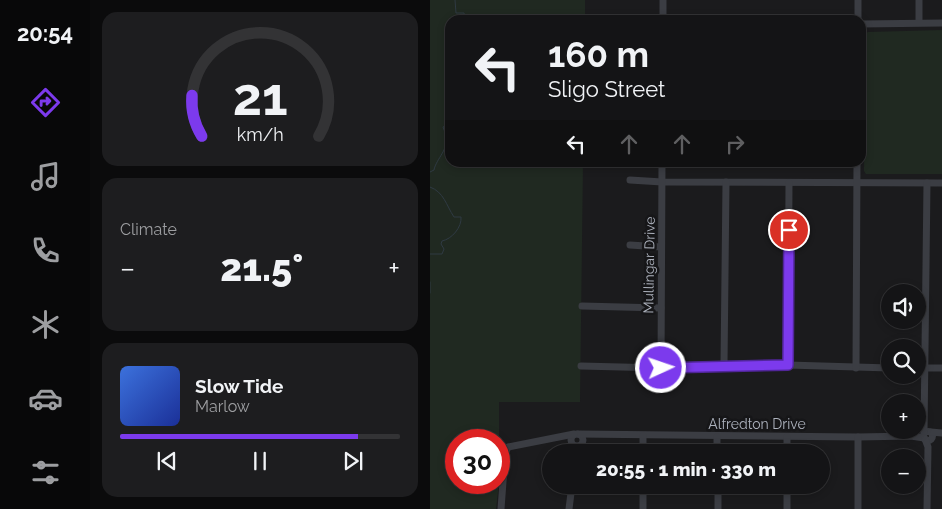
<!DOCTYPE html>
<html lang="en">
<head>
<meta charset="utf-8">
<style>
	:root { --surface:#141416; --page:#1d1d1f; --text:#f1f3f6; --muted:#9d9ea1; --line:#333335; --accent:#7c3aed }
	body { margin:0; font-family:Raleway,sans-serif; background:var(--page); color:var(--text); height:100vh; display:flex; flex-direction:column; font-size:19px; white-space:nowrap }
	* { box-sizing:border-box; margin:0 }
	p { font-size:16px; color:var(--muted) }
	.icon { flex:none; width:28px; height:28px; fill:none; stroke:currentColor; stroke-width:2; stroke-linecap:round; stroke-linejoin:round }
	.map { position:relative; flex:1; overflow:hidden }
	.sheet { display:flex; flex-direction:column; gap:12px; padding:12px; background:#0b0b0c; width:340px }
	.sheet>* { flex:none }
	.guide { position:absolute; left:15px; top:15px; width:421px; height:152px; border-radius:15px; box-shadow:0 2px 8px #0003,0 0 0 1px var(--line); background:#141416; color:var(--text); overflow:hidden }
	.controls { position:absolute; left:451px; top:284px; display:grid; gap:10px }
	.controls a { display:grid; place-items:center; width:45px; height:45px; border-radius:50%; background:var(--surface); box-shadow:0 2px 8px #0003,0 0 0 1px var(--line); font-size:25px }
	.speed { position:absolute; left:15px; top:429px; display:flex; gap:10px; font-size:25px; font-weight:700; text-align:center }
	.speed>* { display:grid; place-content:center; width:65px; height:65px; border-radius:50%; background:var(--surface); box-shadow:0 2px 8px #0003,0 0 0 1px var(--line); line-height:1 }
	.speed .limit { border:8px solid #d22; background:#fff; color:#111 }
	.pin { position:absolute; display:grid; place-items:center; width:42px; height:42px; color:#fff; margin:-21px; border:2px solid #fff; border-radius:50%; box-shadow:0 1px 5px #0007 }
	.me { position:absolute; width:55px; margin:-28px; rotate:87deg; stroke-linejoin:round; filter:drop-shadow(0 0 4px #0008) }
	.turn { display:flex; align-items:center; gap:18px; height:105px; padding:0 20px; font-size:22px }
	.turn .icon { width:65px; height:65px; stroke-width:2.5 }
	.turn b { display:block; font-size:35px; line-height:42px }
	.lanes { display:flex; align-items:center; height:48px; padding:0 20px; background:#0003; justify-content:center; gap:25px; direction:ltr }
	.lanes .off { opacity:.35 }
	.big { font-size:38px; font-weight:800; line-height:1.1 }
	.sheet .card { flex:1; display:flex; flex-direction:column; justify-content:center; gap:8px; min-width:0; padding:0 18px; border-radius:15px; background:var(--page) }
	.sheet .dial { align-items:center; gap:0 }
	.dial svg { height:130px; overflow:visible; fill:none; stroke:var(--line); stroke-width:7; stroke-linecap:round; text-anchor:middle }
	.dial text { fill:var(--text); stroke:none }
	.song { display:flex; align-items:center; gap:15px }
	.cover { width:60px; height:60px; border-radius:8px; background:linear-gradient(135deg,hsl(220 70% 55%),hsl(230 70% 35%)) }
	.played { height:5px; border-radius:2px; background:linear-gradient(90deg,var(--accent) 85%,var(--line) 85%) }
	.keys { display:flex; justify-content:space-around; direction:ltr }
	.heat { display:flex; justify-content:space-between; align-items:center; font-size:28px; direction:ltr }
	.trip { position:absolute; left:112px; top:444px; width:288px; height:50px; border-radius:25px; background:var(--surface); box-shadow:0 2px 8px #0003,0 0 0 1px var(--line); font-weight:800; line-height:50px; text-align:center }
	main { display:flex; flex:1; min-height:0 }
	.tab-bar { display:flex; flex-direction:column; width:90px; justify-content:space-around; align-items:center; background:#080809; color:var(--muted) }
	.tab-bar .icon { width:35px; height:35px }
	.tab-bar .active { color:var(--accent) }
	.tab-bar b { font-size:22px; color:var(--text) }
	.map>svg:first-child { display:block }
	.green { fill:#202921; fill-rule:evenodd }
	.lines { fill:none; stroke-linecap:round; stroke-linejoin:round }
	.stream { stroke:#2f3a43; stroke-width:1 }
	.minor { stroke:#3b3d43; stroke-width:7 }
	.route-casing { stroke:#51269a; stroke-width:12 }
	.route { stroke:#7c3aed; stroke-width:9 }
	.labels { text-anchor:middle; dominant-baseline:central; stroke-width:5; stroke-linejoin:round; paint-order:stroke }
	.street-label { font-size:14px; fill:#adb2bd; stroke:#161618 }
</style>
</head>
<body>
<main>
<nav class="tab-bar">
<b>20:54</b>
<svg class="icon active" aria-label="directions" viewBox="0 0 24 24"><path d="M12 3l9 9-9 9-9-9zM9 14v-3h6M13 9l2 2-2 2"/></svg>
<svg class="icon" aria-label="music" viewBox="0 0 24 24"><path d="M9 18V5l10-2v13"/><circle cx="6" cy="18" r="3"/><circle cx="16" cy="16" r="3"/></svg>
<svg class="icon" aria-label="phone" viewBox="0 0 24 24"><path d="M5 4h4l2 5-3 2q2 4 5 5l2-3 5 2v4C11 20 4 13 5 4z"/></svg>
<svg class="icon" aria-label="climate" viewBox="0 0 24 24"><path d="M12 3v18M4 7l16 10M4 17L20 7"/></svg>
<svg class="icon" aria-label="car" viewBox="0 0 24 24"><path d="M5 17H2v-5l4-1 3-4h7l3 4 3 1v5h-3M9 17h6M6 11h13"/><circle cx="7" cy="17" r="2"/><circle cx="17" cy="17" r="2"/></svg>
<svg class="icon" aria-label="filters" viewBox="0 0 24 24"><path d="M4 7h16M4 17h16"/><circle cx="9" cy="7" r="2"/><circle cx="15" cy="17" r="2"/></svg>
</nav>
<section class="sheet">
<div class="card dial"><svg viewBox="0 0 100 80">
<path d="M14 69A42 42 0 1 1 86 69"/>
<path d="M14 69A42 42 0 0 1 8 44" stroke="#7c3aed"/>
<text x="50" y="56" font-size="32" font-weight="700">21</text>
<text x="50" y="72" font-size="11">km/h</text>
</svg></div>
<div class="card"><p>Climate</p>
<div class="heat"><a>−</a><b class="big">21.5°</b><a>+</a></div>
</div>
<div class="card">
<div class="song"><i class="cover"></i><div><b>Slow Tide</b><p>Marlow</p></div></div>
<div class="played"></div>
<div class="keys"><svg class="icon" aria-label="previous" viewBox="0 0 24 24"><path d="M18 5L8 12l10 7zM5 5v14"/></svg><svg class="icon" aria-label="pause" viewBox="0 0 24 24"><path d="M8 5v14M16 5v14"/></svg><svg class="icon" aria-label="next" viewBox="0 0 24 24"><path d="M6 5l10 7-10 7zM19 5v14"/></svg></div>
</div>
</section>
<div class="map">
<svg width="512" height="509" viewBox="0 0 512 509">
	<rect width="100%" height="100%" fill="#1b1b1d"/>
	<g class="green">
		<path d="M0 0H155V20H20V162L153 163 150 402H69V440L73 449 66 509H0ZM26 440H69V482H26Z"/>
		<path d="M512 30V174H436L434 171 435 34 438 32Z"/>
	</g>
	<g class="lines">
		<g class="stream">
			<path d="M25 0 26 13H34L35 20"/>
			<path d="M20 64 17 63 16 70 20 73"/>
			<path d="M20 90 17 95 16 104 20 108"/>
			<path d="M0 172 4 170C6 159 20 148 16 135 15 132 14 130 13 127L19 124 20 122"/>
			<path d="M0 187C14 192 16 205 24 217H31C32 227 22 239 12 241L11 244 14 249 12 254H0"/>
			<path d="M0 282V293"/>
		</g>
		<g class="minor">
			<path d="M233 0V20"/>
			<path d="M428 0V20"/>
			<path d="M489 22V0"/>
			<path d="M431 24 512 23"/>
			<path d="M200 180 232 182 512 183"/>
			<path d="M200 245 231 247"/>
			<path d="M152 306 231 308"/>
			<path d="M294 365 296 182"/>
			<path d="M358 365 359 183"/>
			<path d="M151 366 231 368 358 365 460 368"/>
			<path d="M231 368 232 162"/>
			<path d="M426 368 427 162"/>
			<path d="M488 368H512"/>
			<circle cx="498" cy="436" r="4.5"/>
			<path d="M494 432 497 183"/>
			<path d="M501 432 512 433"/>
			<circle cx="147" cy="440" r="6"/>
			<path d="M148 434 428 437 481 436 494 438"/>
			<path d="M213 436V452"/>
			<path d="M287 437V452"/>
			<path d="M495 439 498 447 497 509"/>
			<path d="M357 452V437"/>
			<path d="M213 485V509"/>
			<path d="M288 485V509"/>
			<path d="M357 485V509"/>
			<path d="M71 509 75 454 78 447 144 434"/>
			<path d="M139 509 142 485"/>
			<path d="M428 509V437"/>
		</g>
	</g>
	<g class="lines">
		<defs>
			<path id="route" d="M231 368 358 365 359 230"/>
		</defs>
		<use href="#route" class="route-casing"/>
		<use href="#route" class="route"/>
	</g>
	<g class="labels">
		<g class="street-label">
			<text transform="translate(219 265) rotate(-89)">Mullingar Drive</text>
			<text x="327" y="424">Alfredton Drive</text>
		</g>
	</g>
</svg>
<div class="controls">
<a><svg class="icon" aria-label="sound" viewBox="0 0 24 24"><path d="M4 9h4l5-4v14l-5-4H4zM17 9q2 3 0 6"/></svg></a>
<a><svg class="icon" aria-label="search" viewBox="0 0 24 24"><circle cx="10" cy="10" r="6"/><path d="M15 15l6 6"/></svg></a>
<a>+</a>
<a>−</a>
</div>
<div class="speed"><div class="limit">30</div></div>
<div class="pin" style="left:359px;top:230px;background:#d93025"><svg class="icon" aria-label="arrive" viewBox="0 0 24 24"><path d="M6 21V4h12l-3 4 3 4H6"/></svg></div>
<svg class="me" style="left:231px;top:368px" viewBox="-20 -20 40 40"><circle r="17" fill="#7c3aed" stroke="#fff" stroke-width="3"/><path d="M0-11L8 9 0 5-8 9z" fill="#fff"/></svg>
<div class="trip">20:55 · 1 min · 330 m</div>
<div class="guide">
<div class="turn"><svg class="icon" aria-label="left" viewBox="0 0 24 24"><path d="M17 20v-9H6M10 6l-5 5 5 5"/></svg><div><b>160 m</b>Sligo Street</div></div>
<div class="lanes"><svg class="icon" aria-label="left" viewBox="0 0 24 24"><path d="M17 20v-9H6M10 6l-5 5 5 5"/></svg><svg class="icon off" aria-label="ahead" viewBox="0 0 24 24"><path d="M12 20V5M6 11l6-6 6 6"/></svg><svg class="icon off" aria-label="ahead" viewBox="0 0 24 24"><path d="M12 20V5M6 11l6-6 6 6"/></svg><svg class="icon off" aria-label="right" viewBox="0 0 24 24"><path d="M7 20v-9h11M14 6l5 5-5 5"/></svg></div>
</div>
</div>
</main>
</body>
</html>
